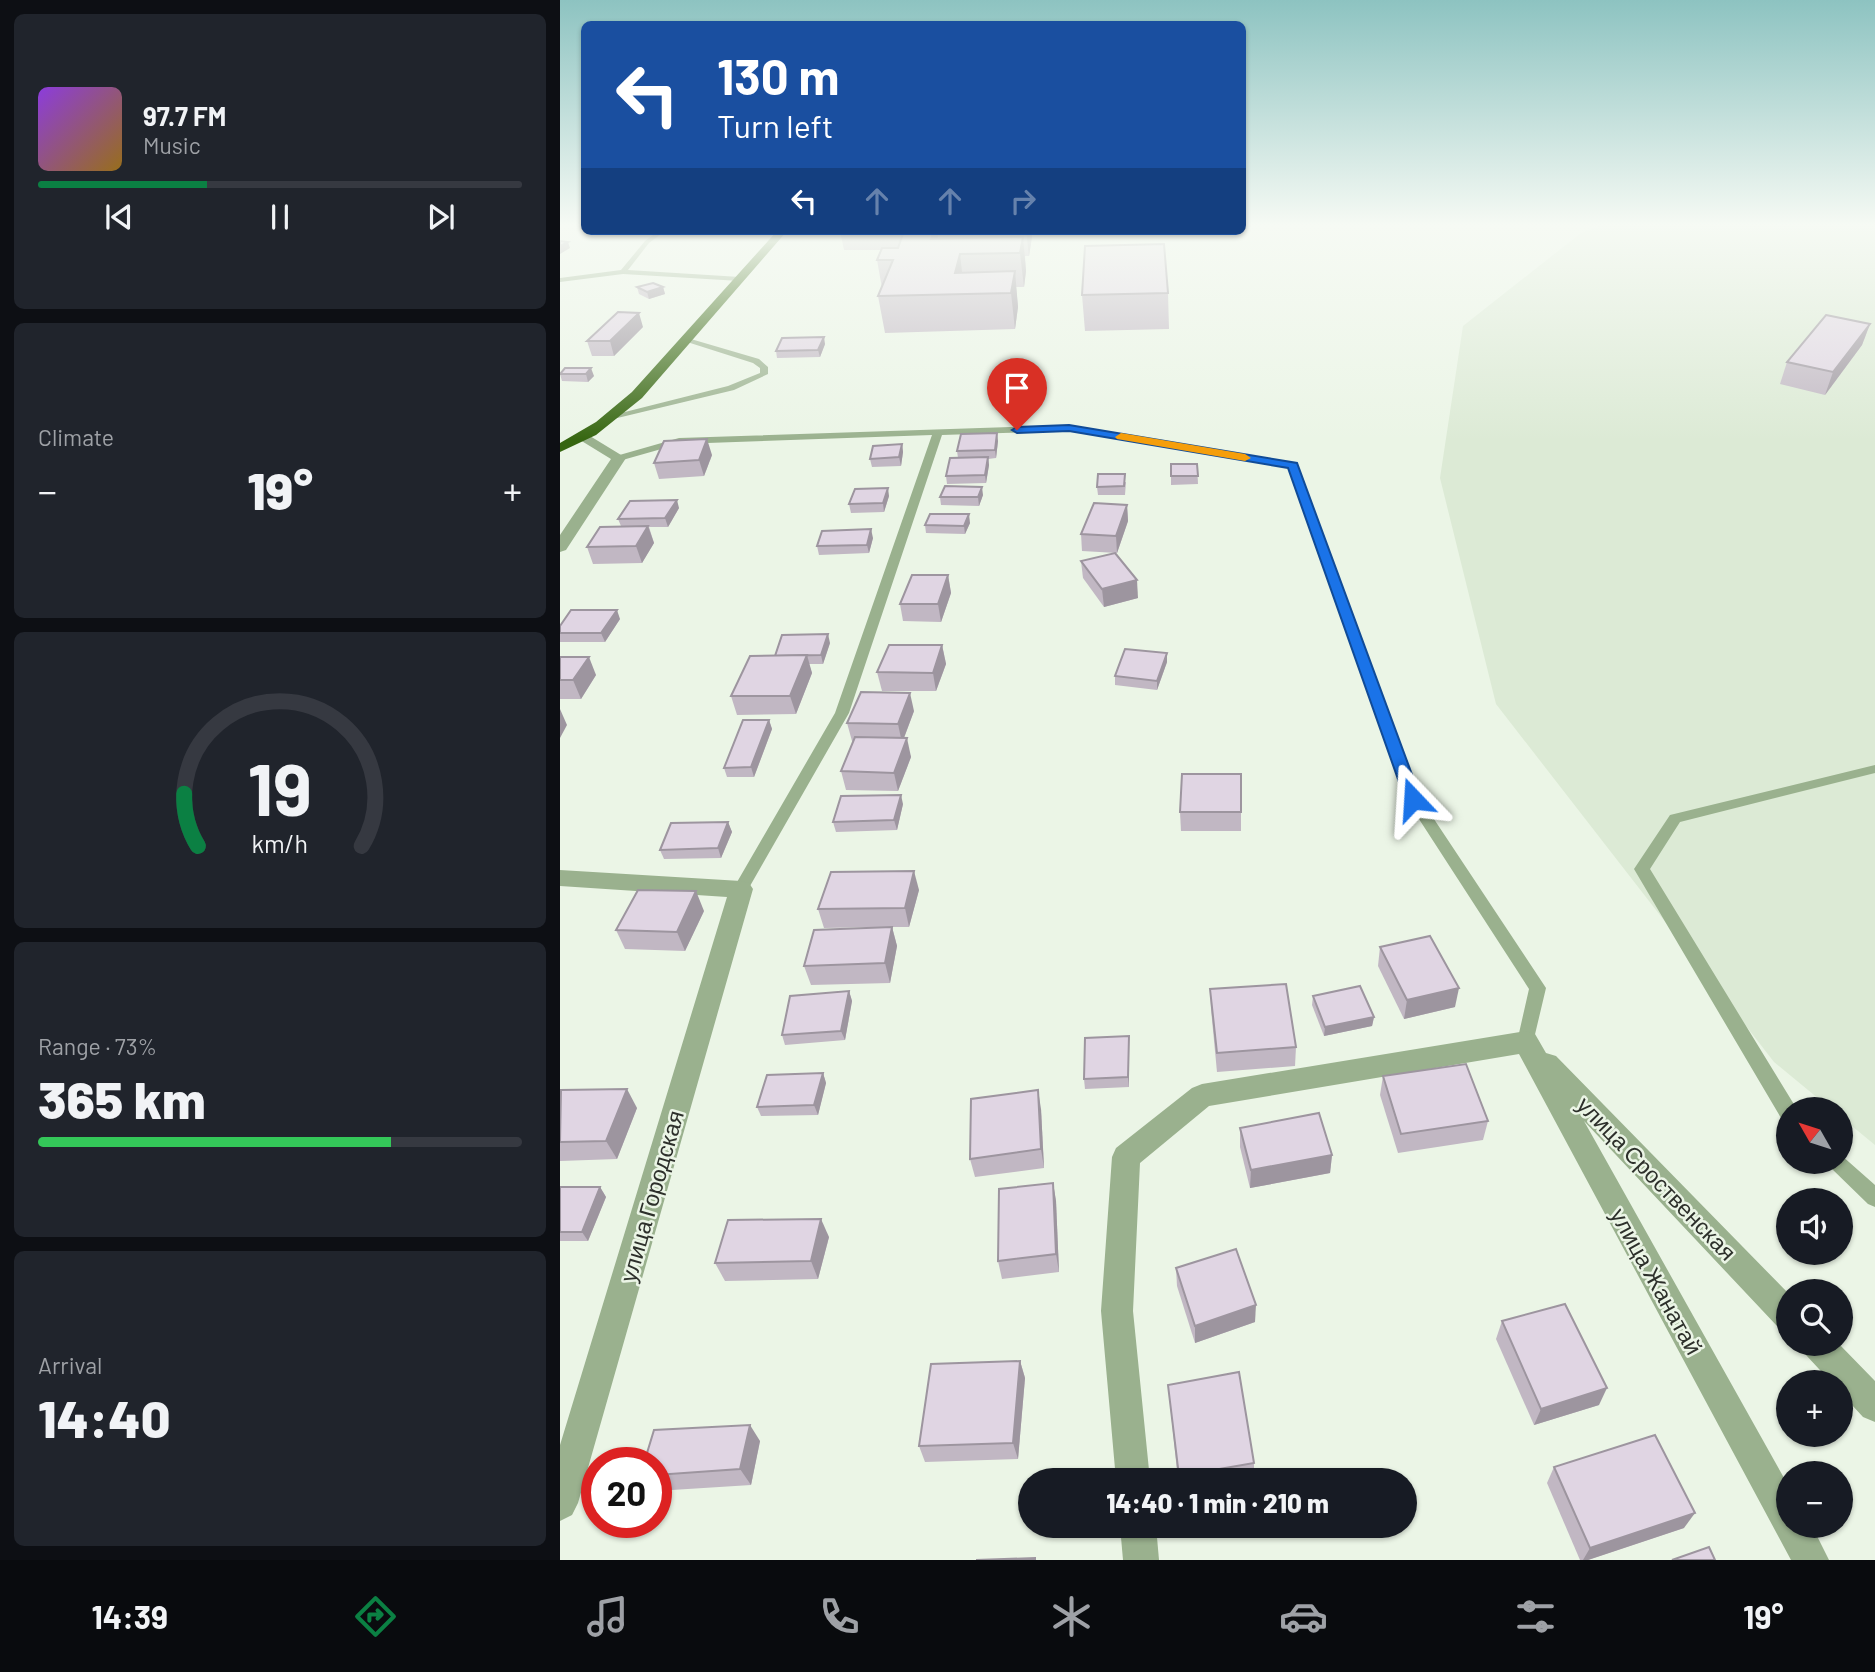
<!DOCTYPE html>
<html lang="en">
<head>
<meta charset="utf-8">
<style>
	:root { --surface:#171b24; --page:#20242c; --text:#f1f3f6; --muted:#9ea1a6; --line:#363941; --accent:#0b8043 }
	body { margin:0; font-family:Barlow,sans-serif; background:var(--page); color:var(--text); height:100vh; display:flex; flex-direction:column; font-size:26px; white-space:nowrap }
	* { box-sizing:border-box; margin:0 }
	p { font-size:23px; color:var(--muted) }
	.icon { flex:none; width:38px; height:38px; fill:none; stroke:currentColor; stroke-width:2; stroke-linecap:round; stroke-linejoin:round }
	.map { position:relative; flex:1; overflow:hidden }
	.panel { display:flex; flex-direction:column; gap:14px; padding:14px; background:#0d0f14; width:560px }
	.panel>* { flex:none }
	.top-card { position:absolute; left:21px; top:21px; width:665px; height:214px; border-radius:10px; box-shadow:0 2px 5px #0004; background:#1a4fa0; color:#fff; overflow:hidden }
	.needle { width:46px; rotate:309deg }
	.buttons { position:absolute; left:1216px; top:1097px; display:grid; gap:14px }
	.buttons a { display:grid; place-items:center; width:77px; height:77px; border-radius:50%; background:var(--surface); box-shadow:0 2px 5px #0004; font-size:35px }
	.speed { position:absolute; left:21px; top:1447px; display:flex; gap:14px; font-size:35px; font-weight:700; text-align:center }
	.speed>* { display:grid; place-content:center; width:91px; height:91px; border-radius:50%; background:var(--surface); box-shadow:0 2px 5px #0004; line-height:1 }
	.speed .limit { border:10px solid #d22; background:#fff; color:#111 }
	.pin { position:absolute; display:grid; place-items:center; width:60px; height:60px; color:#fff; margin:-72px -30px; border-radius:50% 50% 50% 0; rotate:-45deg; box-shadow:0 0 7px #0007 }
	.pin .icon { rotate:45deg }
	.me { position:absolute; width:77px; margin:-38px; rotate:340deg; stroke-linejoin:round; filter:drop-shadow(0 0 5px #0008) }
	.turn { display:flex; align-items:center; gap:24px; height:147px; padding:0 21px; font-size:32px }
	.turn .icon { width:91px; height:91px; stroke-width:2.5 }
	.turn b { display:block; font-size:49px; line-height:60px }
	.lanes { display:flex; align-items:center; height:66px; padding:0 21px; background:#0003; justify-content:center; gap:35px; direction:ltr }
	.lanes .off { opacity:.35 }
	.big { font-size:52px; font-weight:800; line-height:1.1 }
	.panel .card { flex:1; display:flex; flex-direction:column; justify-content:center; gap:10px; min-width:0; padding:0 24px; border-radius:10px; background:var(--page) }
	.panel .dial { align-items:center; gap:0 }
	.dial svg { height:182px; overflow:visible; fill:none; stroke:var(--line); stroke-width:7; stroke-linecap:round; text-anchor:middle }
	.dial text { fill:var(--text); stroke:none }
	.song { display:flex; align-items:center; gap:21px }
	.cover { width:84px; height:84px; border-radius:10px; background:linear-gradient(135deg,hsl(270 70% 55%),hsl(40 70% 35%)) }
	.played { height:7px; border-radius:4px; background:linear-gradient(90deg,var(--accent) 35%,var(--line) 35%) }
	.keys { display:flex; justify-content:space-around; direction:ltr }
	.heat { display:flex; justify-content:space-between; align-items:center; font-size:38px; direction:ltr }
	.charge { height:10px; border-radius:5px; background:linear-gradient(90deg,#34c759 73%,var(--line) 0) }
	.trip { position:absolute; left:458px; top:1468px; width:399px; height:70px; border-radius:35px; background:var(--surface); box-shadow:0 2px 5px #0004; font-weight:800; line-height:70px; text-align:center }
	.dock { display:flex; height:112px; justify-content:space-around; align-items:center; background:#090b0e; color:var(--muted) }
	.dock .icon { width:49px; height:49px }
	.dock .selected { color:var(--accent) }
	.dock b { font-size:32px; color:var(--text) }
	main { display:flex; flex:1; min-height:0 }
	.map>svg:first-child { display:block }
	.built { fill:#dcead5 }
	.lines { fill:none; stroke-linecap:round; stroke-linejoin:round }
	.lane { fill:#9ab18e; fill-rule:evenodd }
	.street { fill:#9ab18e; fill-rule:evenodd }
	.highway { fill:#366610; fill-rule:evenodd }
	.wall { fill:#c1b7c3 }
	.shaded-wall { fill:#9d959f }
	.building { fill:#e0d5e3; stroke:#9d959f; stroke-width:2 }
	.route { fill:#1a73e8; stroke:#114b97; stroke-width:2 }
	.slow { fill:#f59e0b }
	.labels { text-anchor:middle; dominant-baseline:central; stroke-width:5; stroke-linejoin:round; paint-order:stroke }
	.near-street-label { font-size:23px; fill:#2d302b; stroke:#ebf5e6 }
</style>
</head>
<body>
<main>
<section class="panel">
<div class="card">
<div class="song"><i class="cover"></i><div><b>97.7 FM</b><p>Music</p></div></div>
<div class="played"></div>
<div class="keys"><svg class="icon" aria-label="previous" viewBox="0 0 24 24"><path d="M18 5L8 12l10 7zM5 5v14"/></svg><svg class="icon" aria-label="pause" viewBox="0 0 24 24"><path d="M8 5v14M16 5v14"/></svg><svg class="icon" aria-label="next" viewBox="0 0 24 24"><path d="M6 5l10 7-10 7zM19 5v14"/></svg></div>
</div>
<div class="card"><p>Climate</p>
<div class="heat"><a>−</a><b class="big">19°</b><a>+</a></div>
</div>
<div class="card dial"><svg viewBox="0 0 100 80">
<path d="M14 69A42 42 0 1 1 86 69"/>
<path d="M14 69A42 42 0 0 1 8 46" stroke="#0b8043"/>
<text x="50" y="56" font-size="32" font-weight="700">19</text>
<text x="50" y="72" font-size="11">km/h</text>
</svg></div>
<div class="card"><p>Range · 73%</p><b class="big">365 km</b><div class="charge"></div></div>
<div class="card"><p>Arrival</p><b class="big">14:40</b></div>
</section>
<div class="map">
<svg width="1315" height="1560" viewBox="0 0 1315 1560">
	<rect width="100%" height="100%" fill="#ebf5e6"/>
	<path class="built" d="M1046 223H1315V1145L1281 1117V1110L1271 1109 1214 1062 936 704 880 478 903 326 1021 233Z"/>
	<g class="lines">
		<g class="lane">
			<path d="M98 231H105L89 243 68 270 180 277 184 279 180 281 63 274 0 282V278L61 270 85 241Z"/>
			<path d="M124 337 199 359 208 367V374L174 390 49 420V416L168 386 200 373V368L193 363 124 341Z"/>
			<path d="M509 425 736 464 860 798 986 988 972 1047 966 1049 960 1047 957 1042 969 989 846 799 729 468 509 431 382 435 289 713 186 893H176L173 889 275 713 372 435 119 444 59 461 56 460V456L119 438Z"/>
			<path d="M1315 765V773L1120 822 1090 869 1235 1106 1236 1110H1228V1120L1221 1118 1074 869 1110 815Z"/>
			<path d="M1281 1155 1315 1185V1207L1308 1204 1271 1168 1268 1162H1281Z"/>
		</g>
		<g class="street">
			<path d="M25 433 66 458 6 550 0 552V535L51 459 20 440V434Z"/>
			<path d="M0 870 181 881 189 883 193 889 18 1503 12 1515 0 1521V1445L167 897 0 886Z"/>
			<path d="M966 1031 975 1034 986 1053 996 1056 1228 1293V1331L1217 1326 1024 1121 1228 1485V1526H1252L1269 1560H1231L959 1054 649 1106 580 1163 573 1311 590 1480H556L541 1311 552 1157 556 1148 632 1088 642 1084Z"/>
			<path d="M1241 1344H1279L1315 1381V1422L1303 1417 1281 1393V1382H1271L1246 1355Z"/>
			<path d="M560 1526H596L599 1560H563Z"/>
		</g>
		<path class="highway" d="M217 231H227L82 398 36 435 0 452V443L36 422 72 392Z"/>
	</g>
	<g class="wall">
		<path d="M280 231H471L472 237 469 256H465L466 271 464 287H456L458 307 455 329 325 333 318 296 322 288 317 260 321 250H284Z"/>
		<path d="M77 287H103L105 294 89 299 79 294Z"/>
		<path d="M608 293 609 329 525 331 522 295Z"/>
		<path d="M1310 324 1302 345 1265 395 1220 384 1227 362Z"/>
		<path d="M83 327 54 356H32L27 341Z"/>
		<path d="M265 344 260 357 217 358 216 351Z"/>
		<path d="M5 368 34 376 28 382 2 381 0 374Z"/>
		<path d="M438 441 436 458 428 459 429 465 426 483 387 484 386 476 398 458 397 451Z"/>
		<path d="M342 444 343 452 341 466 312 467 310 459Z"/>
		<path d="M152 455 144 476 99 479 94 463Z"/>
		<path d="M611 464H637L638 484 611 485Z"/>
		<path d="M566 482 565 495H538L537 487Z"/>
		<path d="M423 495 419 506 381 505 380 497Z"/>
		<path d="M329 496 324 512 291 513 289 504Z"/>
		<path d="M567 505 568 521 557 553 522 551 521 534Z"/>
		<path d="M119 508 108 527H89L94 543 82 563 33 564 27 547 61 526 58 519Z"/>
		<path d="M410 523 405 534 366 533 365 525Z"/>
		<path d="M313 538 309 553 259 555 257 546Z"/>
		<path d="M521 561 578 598 544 607 523 578Z"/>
		<path d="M388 575 391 593 381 622 343 621 340 604Z"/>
		<path d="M60 619 45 642H0V626Z"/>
		<path d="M270 643 263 664H249L252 673 236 714 177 715 171 696 215 656Z"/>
		<path d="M382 645 386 664 376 691H322L317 672Z"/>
		<path d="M607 653V662L597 690 555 685V676Z"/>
		<path d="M0 657 36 675 21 699H0Z"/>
		<path d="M354 711 344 738 351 757 338 791 286 790 281 771 293 741H292L287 723Z"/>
		<path d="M209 720 212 729 194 777H167L164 768Z"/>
		<path d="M343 804 337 830 276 832 273 822Z"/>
		<path d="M620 812H681V831H621Z"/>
		<path d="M168 822 172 832 161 858 104 859 100 850Z"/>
		<path d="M359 890 349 927H332L337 946 330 983 251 985 244 966 320 927 264 928 258 909Z"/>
		<path d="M144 911 125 951 65 949 56 930Z"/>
		<path d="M820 947 895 1007 844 1019 818 966Z"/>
		<path d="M650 989 736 1047 735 1066 657 1072 651 1009Z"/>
		<path d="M289 991 292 1001 285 1040 225 1045 222 1035Z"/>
		<path d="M753 996 814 1017 812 1026 764 1036 752 1005Z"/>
		<path d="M569 1045V1087L525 1089 524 1079Z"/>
		<path d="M263 1073 266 1083 258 1115 201 1116 197 1107Z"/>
		<path d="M823 1076 928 1121 923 1140 838 1153 820 1095Z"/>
		<path d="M0 1092 77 1108 57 1159 0 1161Z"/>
		<path d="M481 1109 484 1168 415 1177 410 1159Z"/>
		<path d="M680 1128 772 1155 770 1173 690 1188 680 1147Z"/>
		<path d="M493 1183 496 1201 499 1272 442 1279 438 1261Z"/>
		<path d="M0 1187H40L46 1197 28 1241H0Z"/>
		<path d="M269 1237 258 1279 165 1281 155 1263Z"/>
		<path d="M616 1268 695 1322 635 1343 617 1286Z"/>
		<path d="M942 1321 1039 1405 974 1425 936 1339Z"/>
		<path d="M460 1361 465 1378 458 1459 365 1462 359 1446Z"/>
		<path d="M608 1385 694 1463V1479L685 1480H618Z"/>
		<path d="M200 1441 191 1485 96 1491V1463Z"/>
		<path d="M994 1467 1124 1528 1028 1560H1020L987 1483Z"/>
	</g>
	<g class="shaded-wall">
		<path d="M374 231H377L381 258 371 239Z"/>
		<path d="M466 231H471L472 237 469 256Z"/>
		<path d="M463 237 466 271 464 287 460 253Z"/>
		<path d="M8 242 10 248 0 254V246Z"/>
		<path d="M400 254 404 289 395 273Z"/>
		<path d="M455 271 458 307 455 329 451 293Z"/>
		<path d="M103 287 105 294 89 299 87 292Z"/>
		<path d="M79 313 83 327 54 356 50 341Z"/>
		<path d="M1310 324 1302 345 1265 395 1273 372Z"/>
		<path d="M264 337 265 344 260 357 258 350Z"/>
		<path d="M31 368 34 376 28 382 26 374Z"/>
		<path d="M437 433 438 441 436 458 435 450Z"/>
		<path d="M147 439 152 455 144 476 139 460Z"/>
		<path d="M342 444 343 452 341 466 339 457Z"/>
		<path d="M428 457 429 465 426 483 425 475Z"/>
		<path d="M422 487 423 495 419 506 418 497Z"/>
		<path d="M328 488 329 496 324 512 323 503Z"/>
		<path d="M117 500 119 508 108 527 105 518Z"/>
		<path d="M567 505 568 521 557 553 556 536Z"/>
		<path d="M409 514 410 523 405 534 404 526Z"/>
		<path d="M88 526 94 543 82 563 76 546Z"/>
		<path d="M311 529 313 538 309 553 307 545Z"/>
		<path d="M388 575 391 593 381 622 378 604Z"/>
		<path d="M577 580 578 598 544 607 542 589Z"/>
		<path d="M57 610 60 619 45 642 41 633Z"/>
		<path d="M268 634 270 643 263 664 261 655Z"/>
		<path d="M382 645 386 664 376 691 373 673Z"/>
		<path d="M607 653V662L597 690V681Z"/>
		<path d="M247 655 252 673 236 714 230 696Z"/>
		<path d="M29 657 36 675 21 699 13 680Z"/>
		<path d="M350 693 354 711 342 743 338 724Z"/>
		<path d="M0 709 7 725 0 738Z"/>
		<path d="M209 720 212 729 194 777 191 767Z"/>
		<path d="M347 738 351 757 338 791 334 773Z"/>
		<path d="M341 795 343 804 337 830 334 820Z"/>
		<path d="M168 822 172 832 161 858 158 848Z"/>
		<path d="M354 871 359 890 349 927 345 908Z"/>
		<path d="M136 891 144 911 125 951 117 932Z"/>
		<path d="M332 927 337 946 330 983 325 963Z"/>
		<path d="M899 988 895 1007 844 1019 847 1000Z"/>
		<path d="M289 991 292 1001 285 1040 281 1031Z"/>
		<path d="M814 1017 812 1026 764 1036 765 1027Z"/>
		<path d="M569 1036V1087L568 1077Z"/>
		<path d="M263 1073 266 1083 258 1115 254 1105Z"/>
		<path d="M67 1089 77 1108 57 1159 46 1141Z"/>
		<path d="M478 1090 481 1109 484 1168 481 1149Z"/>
		<path d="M772 1155 770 1173 690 1188 691 1170Z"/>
		<path d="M493 1183 496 1201 499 1272 496 1254Z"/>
		<path d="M40 1187 46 1197 28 1241 22 1232Z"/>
		<path d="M261 1219 269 1237 258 1279 251 1261Z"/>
		<path d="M696 1305 695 1322 635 1343V1326Z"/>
		<path d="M460 1361 465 1378 458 1459 453 1443Z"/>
		<path d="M1047 1388 1039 1405 974 1425 981 1409Z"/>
		<path d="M190 1425 200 1441 191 1485 180 1469Z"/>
		<path d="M1135 1513 1124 1528 1028 1560H1023L1030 1548Z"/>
	</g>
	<g class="building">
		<path d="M344 231H374L371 239 463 237 460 253 400 254 395 273 455 271 451 293 318 296 333 260H317L322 248H338Z"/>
		<path d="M0 241 8 242 0 246Z"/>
		<path d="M604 244 608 293 522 295 525 246Z"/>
		<path d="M93 283 103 287 87 292 77 287Z"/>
		<path d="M58 312 79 313 50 341H27Z"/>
		<path d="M1266 315 1310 324 1273 372 1227 362Z"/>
		<path d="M264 337 258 350 216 351 222 338Z"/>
		<path d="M5 368H31L26 374H0Z"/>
		<path d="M437 433 435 450 397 451 401 434Z"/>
		<path d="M147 439 139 460 94 463 104 441Z"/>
		<path d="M342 444 339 457 310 459 313 446Z"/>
		<path d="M428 457 425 475 386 476 390 458Z"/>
		<path d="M611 464H637L638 476H611Z"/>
		<path d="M538 474H565L564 486 537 487Z"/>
		<path d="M385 486 422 487 418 497H380Z"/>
		<path d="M328 488 323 503 289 504 295 489Z"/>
		<path d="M117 500 105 518 58 519 70 501Z"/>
		<path d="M534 503 567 505 556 536 521 534Z"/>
		<path d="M370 514H409L404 526 365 525Z"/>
		<path d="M88 526 76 546 27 547 40 527Z"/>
		<path d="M311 529 307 545 257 546 262 531Z"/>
		<path d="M555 553 577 580 542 589 521 561Z"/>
		<path d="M352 575H388L378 604H340Z"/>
		<path d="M11 610H57L41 633H0V626Z"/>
		<path d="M268 634 261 655 215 656 222 635Z"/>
		<path d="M329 645H382L373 673 317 672Z"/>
		<path d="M565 649 607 653 597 681 555 676Z"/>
		<path d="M247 655 230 696H171L190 656Z"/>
		<path d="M0 657H29L13 680H0Z"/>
		<path d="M301 692 350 693 338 724 287 723Z"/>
		<path d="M183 720H209L191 767 164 768Z"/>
		<path d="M295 737 347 738 334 773 281 771Z"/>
		<path d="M622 774H681V812H620Z"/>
		<path d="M341 795 334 820 273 822 281 796Z"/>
		<path d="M168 822 158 848 100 850 111 823Z"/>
		<path d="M354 871 345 908 258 909 271 872Z"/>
		<path d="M78 890 136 891 117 932 56 930Z"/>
		<path d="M332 927 325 963 244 966 254 930Z"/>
		<path d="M870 936 899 988 847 1000 820 947Z"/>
		<path d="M726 984 736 1047 657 1053 650 989Z"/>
		<path d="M800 986 814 1017 765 1027 753 996Z"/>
		<path d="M289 991 281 1031 222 1035 230 996Z"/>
		<path d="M569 1036 568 1077 524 1079 525 1038Z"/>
		<path d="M906 1064 928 1121 841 1134 823 1076Z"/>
		<path d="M263 1073 254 1105 197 1107 207 1075Z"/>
		<path d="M67 1089 46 1141 0 1142 1 1090Z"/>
		<path d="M478 1090 481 1149 410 1159 411 1099Z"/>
		<path d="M759 1113 772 1155 691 1170 680 1128Z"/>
		<path d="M493 1183 496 1254 438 1261 439 1189Z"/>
		<path d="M0 1187H40L22 1232H0Z"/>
		<path d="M261 1219 251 1261 155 1263 168 1220Z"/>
		<path d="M676 1249 696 1305 635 1326 616 1268Z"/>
		<path d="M1005 1304 1047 1388 981 1409 942 1321Z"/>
		<path d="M460 1361 453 1443 359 1446 371 1364Z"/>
		<path d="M679 1372 694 1463 619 1476 608 1385Z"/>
		<path d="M190 1425 180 1469 96 1475V1463H84L94 1430Z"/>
		<path d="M1095 1435 1135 1513 1030 1548 994 1467Z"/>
		<path d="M1149 1547 1155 1560H1112Z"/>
		<path d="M475 1558V1560H416Z"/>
	</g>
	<linearGradient id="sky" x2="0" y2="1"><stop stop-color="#8dc3c1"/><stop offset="0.51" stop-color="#f6faf4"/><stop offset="1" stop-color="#f6faf4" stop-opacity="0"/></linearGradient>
	<rect width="1315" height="441" fill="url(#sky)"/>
	<path class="route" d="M509 425 737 463 861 799 859 803 853 804 845 799 728 468 509 431 457 433 452 430 457 427Z"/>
	<path class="slow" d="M561 433 685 454 691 458 685 461 557 439 555 437Z"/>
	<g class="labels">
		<g class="near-street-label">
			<text transform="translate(1097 1178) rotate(46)">улица Сроственская</text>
			<text transform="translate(91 1196) rotate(-74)">улица Городская</text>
			<text transform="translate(1097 1281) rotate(61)">улица Жанатай</text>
		</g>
	</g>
</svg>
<div class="buttons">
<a><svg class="needle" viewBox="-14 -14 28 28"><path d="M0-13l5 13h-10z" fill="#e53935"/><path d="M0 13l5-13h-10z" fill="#9ea1a6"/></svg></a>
<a><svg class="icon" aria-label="sound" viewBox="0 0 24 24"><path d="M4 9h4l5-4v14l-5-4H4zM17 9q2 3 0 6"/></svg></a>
<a><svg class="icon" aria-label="search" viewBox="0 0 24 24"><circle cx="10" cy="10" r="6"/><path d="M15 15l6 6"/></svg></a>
<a>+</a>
<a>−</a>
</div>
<div class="speed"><div class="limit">20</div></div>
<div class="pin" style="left:457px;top:430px;background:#d93025"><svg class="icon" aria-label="arrive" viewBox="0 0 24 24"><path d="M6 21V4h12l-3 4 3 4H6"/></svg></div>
<svg class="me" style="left:853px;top:799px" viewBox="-20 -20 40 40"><path d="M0-17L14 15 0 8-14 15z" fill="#1a73e8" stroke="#fff" stroke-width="4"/></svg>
<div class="trip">14:40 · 1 min · 210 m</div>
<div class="top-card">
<div class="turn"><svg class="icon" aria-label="left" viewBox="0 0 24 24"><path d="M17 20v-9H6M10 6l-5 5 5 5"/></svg><div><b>130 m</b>Turn left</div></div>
<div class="lanes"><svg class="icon" aria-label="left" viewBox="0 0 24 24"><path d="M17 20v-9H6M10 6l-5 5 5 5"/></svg><svg class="icon off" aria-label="ahead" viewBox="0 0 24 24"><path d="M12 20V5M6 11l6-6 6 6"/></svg><svg class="icon off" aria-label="ahead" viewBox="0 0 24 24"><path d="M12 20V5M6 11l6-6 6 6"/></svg><svg class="icon off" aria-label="right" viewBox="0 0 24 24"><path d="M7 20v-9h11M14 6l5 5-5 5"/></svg></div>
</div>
</div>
</main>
<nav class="dock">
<b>14:39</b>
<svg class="icon selected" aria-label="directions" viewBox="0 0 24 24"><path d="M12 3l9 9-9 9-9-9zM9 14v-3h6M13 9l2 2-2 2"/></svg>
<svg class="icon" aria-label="music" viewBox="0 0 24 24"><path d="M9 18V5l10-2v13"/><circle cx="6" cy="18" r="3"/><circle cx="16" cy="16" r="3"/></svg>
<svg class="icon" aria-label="phone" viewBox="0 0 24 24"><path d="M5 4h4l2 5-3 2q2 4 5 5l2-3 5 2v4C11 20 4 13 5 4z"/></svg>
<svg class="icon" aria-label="climate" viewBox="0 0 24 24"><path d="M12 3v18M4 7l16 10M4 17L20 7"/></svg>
<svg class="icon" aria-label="car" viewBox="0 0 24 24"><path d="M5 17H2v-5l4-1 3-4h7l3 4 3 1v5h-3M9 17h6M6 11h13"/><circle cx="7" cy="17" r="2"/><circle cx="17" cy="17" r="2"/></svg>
<svg class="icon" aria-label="filters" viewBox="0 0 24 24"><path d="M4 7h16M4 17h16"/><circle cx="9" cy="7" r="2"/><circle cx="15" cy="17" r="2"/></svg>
<b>19°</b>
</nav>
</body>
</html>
